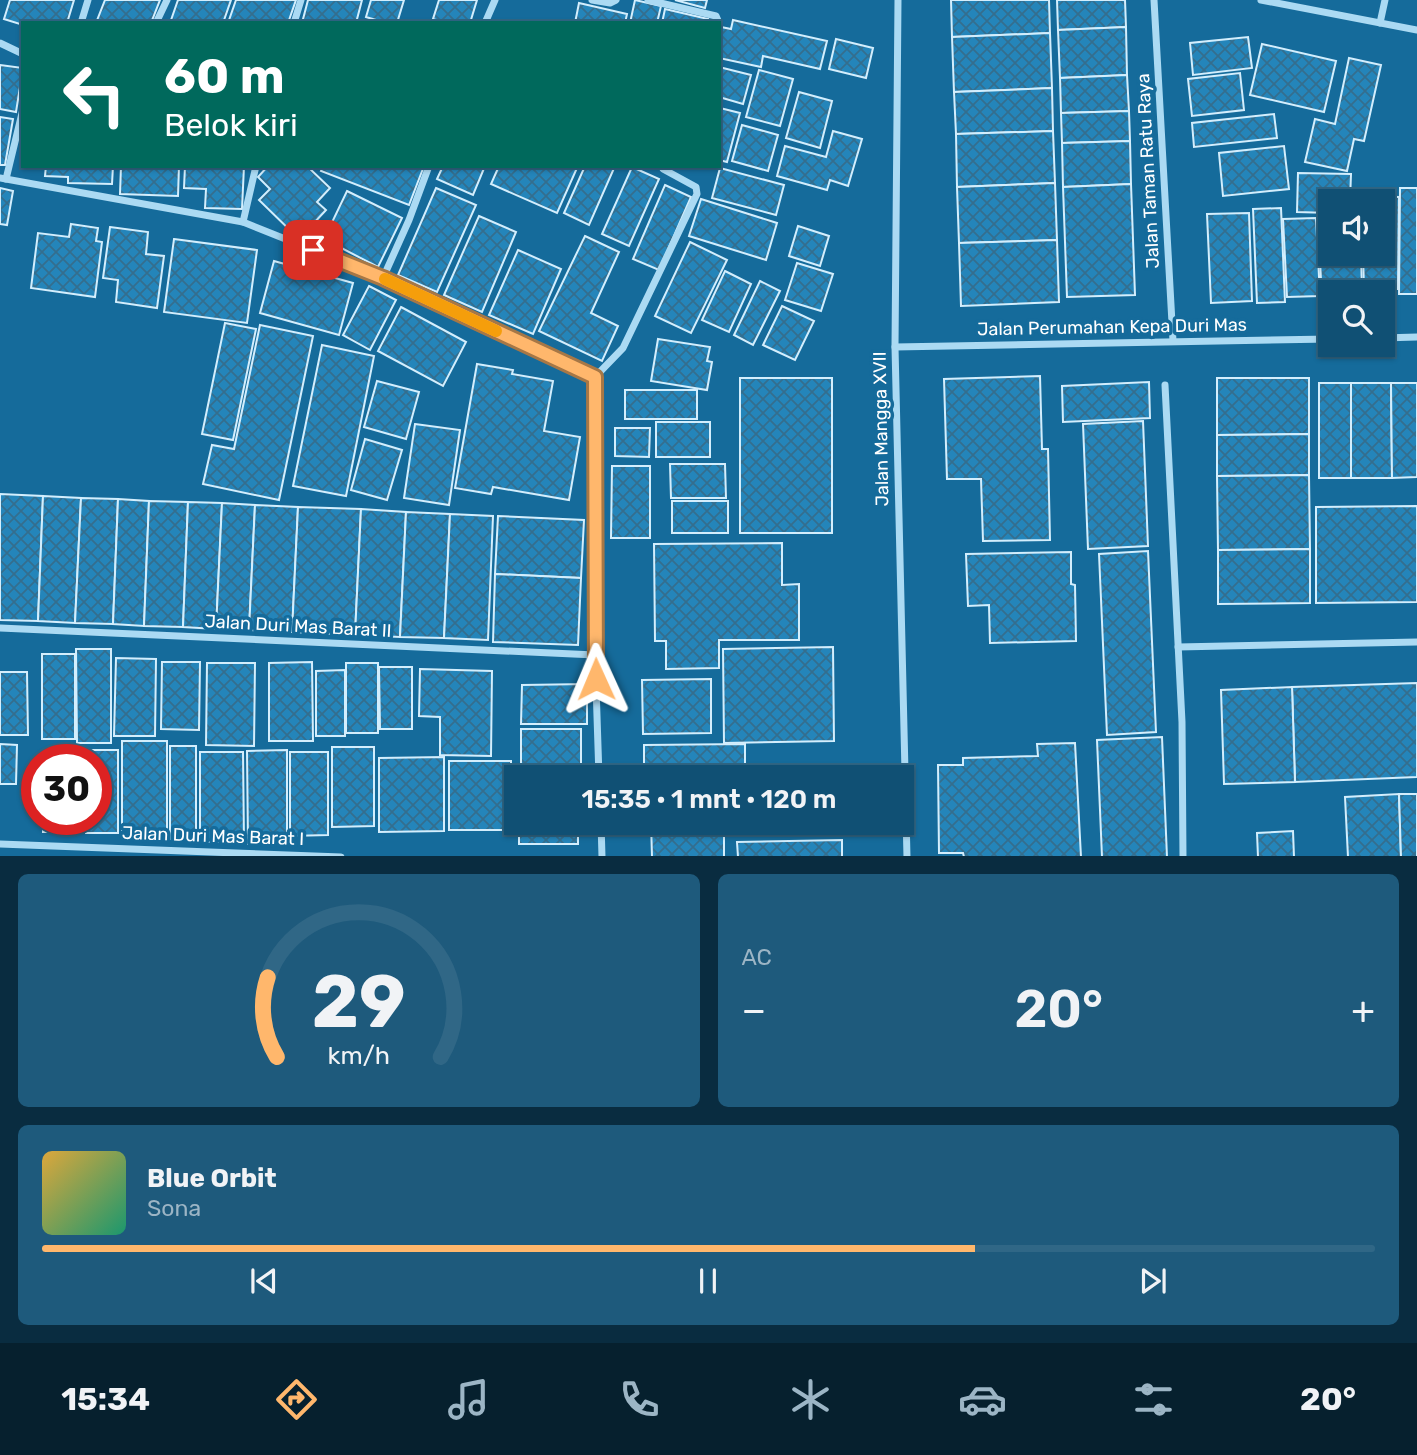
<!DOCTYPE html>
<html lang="id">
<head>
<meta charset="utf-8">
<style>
	:root { --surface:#105074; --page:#1e5a7c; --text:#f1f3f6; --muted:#9cb5c5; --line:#306786; --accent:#ffb76c }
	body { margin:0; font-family:Rubik,sans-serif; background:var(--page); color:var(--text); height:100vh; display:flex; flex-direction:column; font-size:26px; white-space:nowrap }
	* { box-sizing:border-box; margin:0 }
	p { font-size:23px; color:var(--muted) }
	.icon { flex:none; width:38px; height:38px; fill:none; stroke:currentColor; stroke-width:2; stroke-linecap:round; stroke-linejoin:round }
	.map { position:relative; height:856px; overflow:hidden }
	.drawer { display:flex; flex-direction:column; gap:18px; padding:18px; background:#092c40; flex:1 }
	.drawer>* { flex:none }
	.top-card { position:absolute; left:21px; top:21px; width:700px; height:147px; border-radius:0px; box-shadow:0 2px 5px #0004,0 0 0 2px var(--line); background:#00695c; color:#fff; overflow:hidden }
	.buttons { position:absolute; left:1318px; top:189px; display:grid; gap:14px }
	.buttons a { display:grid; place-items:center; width:77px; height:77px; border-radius:0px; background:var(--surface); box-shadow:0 2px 5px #0004,0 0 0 2px var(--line); font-size:35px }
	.speed { position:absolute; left:21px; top:744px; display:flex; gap:14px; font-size:35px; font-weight:700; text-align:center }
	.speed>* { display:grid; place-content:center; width:91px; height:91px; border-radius:50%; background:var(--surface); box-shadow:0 2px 5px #0004,0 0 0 2px var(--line); line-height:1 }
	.speed .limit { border:10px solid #d22; background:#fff; color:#111 }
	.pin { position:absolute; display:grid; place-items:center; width:60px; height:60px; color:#fff; margin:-30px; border-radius:14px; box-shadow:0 4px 10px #0006 }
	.me { position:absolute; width:77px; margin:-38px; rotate:359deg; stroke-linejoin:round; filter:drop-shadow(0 0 5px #0008) }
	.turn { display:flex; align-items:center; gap:24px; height:147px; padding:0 28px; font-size:32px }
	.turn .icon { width:91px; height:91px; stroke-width:2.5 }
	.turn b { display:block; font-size:49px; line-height:60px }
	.big { font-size:52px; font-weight:600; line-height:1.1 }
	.drawer .card { flex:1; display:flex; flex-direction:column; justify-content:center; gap:10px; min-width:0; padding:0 24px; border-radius:10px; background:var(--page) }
	.drawer .dial { align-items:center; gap:0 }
	.dial svg { height:182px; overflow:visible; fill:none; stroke:var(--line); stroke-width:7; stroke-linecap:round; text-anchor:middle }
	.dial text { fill:var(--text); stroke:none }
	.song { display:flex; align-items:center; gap:21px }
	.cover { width:84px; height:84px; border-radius:10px; background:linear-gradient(135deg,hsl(40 70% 55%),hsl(160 70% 35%)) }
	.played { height:7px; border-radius:4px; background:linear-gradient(90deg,var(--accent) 70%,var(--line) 70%) }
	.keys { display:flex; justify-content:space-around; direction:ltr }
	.heat { display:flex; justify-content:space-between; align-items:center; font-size:38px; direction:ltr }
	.drawer .tiles { flex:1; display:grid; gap:18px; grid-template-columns:1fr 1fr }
	.card:last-child { grid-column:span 2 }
	.trip { position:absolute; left:504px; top:765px; width:410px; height:70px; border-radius:0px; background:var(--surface); box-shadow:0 2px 5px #0004,0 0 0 2px var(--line); font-weight:600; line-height:70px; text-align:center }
	.tabs { display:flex; height:112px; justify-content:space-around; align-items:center; background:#06202e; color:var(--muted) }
	.tabs .icon { width:49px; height:49px }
	.tabs .on { color:var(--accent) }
	.tabs b { font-size:32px; color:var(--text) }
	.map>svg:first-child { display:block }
	.building { fill:url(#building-cross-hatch); stroke:#d3eefd; stroke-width:2 }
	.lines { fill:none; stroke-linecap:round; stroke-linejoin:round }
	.minor { stroke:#abdaf3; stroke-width:7 }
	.route-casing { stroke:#a67746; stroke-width:18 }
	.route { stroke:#ffb76c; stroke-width:12 }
	.slow { stroke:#f59e0b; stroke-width:12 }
	.labels { text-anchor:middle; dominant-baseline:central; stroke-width:7; stroke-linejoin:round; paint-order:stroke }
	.street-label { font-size:18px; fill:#fff; stroke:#156b9b }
</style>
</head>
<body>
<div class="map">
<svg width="1417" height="857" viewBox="0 0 1417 857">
	<defs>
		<pattern id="building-cross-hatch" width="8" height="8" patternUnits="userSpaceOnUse" patternTransform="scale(1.75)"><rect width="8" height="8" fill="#2485ba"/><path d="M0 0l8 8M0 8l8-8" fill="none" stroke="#346e8e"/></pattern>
	</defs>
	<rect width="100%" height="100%" fill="#156b9b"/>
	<g class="building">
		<path d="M10 0H74L67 23H23V25L4 19Z"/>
		<path d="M105 0H160L151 23H96Z"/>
		<path d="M178 0H231L223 23H170Z"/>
		<path d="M236 0H296L288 23H228Z"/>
		<path d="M308 0H362L356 23H302Z"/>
		<path d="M371 0H404L397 23H386L366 17Z"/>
		<path d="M439 0H477L470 23H444L433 19Z"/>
		<path d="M635 0 661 6 657 23H630Z"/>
		<path d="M675 0H707L705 8Z"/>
		<path d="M951 0H1049L1050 33 952 37Z"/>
		<path d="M1057 0H1125L1126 27 1058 30Z"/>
		<path d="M579 3 627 14 625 23H575Z"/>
		<path d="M665 9 708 19 707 23H662Z"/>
		<path d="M733 20 827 41 820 69 763 56 761 67 719 58 721 27 731 29Z"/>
		<path d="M1126 27 1127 75 1060 78 1058 30Z"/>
		<path d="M1050 33 1052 88 954 92 952 37Z"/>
		<path d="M1248 37 1252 68 1193 75 1190 43Z"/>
		<path d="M836 39 873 48 866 78 829 69Z"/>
		<path d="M1262 44 1336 61 1324 112 1250 95Z"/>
		<path d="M1349 58 1381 65 1364 141 1354 139 1347 171 1305 162 1315 119 1335 124Z"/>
		<path d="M0 65 23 68 16 112 0 109Z"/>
		<path d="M719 67 751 75 743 104 719 97Z"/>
		<path d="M759 70 793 79 780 126 746 117Z"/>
		<path d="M1240 73 1244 110 1192 116 1188 79Z"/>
		<path d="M1127 75 1129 111 1061 113 1060 78Z"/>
		<path d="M1052 88 1053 131 956 134 954 92Z"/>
		<path d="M799 92 832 101 820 148 786 138Z"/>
		<path d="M720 108 740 113 727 162 719 160Z"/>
		<path d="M1129 111 1130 141 1062 143 1061 113Z"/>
		<path d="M1274 114 1277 138 1194 147 1192 123Z"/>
		<path d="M0 117 13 119 5 165H0Z"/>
		<path d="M742 125 778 135 768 171 732 161Z"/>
		<path d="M833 131 862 139 848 186 830 180 827 190 777 176 785 146 826 157Z"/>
		<path d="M1053 131 1055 183 957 187 956 134Z"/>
		<path d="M1130 141 1131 184 1063 187 1062 143Z"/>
		<path d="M1284 146 1289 189 1223 196 1219 153Z"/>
		<path d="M46 166H113L112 184 68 183V177L45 176Z"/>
		<path d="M121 166H179L178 196 120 194Z"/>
		<path d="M185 166H244L242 209 205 208 206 189 184 188Z"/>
		<path d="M268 166H307L330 188 317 202 326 210 299 239 259 200 270 189 258 177Z"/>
		<path d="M323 166H424L409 205 321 171Z"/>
		<path d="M443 166H485L473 195 437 179Z"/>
		<path d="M499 166H573L577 168 557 213 491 184Z"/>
		<path d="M585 166H615L589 225 564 213Z"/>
		<path d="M632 167 659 179 629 246 602 234Z"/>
		<path d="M720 168 784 185 776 215 712 198Z"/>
		<path d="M1298 173 1351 174 1350 201H1330V213L1297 212Z"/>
		<path d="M1055 183 1057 240 959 243 957 187Z"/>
		<path d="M1131 184 1135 295 1067 297 1063 187Z"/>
		<path d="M665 185 691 197 659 270 633 259Z"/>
		<path d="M0 188 13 191 7 225 0 224Z"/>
		<path d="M436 188 476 205 437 292 398 275Z"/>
		<path d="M1400 188H1417V294H1399Z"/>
		<path d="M347 191 402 218 378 267 324 239Z"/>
		<path d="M1361 196 1399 197 1398 289H1364L1363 254H1382V201H1362Z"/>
		<path d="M701 199 777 223 766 260 689 236Z"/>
		<path d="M1281 208 1285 302 1257 303 1253 209Z"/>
		<path d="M1249 213 1252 301 1211 303 1207 214Z"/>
		<path d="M479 216 516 232 482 312 444 295Z"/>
		<path d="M1316 218 1320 296 1287 297 1283 219Z"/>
		<path d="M1330 218V254H1361L1362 292H1330V300L1322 301 1318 219Z"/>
		<path d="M71 224 98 228 96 241 102 242 95 297 31 288 38 233 69 237Z"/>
		<path d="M798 226 829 236 820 266 789 256Z"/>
		<path d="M110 227 148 232 146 254 164 256 157 308 116 302 118 280 103 278Z"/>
		<path d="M585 236 619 252 591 313 618 326 602 361 539 331Z"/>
		<path d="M174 239 257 250 247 323 164 312Z"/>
		<path d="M1057 240 1059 302 961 306 959 243Z"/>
		<path d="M690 242 727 260 691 333 655 316Z"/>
		<path d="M518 250 561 269 533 334 489 315Z"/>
		<path d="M274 261 353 283 339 335 260 313Z"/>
		<path d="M797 263 833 274 821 311 785 300Z"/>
		<path d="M725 271 751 284 729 332 702 320Z"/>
		<path d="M760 281 780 291 753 345 734 335Z"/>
		<path d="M369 286 396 300 370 350 343 335Z"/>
		<path d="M782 306 814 321 795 360 763 345Z"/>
		<path d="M401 307 466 342 443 386 378 351Z"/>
		<path d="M225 323 256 329 233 440 202 434Z"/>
		<path d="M260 325 313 336 279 500 203 484 212 445 234 449Z"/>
		<path d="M658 339 710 347 707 361 712 362 707 390 651 381Z"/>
		<path d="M322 345 374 356 346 496 293 486Z"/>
		<path d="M477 364 513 370 512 374 553 381 544 431 580 437 569 500 493 487 491 494 455 488Z"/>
		<path d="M1040 376 1042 449H1048L1050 540 983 541 981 479H947L944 379Z"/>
		<rect x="740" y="378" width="92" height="155"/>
		<path d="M1217 378H1309V434L1217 435Z"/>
		<path d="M377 381 419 392 406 439 364 427Z"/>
		<path d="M1149 382 1150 418 1063 422 1062 386Z"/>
		<rect x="1319" y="383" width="32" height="95"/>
		<path d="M1351 383H1391L1392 478H1351Z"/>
		<path d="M1391 383H1417V477L1392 478Z"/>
		<rect x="625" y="390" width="72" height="29"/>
		<path d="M1143 421 1148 546 1088 549 1083 424Z"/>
		<rect x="656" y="422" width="54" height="35"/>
		<path d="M415 424 460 430 449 505 404 498Z"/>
		<path d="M615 428H650L649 457 615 456Z"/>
		<path d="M1309 434V475L1217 476V435Z"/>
		<path d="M365 439 402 450 387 500 351 490Z"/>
		<path d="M670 464H725L726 498H671Z"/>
		<path d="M612 466H650V538H611Z"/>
		<path d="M1309 475 1310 549 1218 550 1217 476Z"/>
		<path d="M0 494 43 496 38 621 0 620Z"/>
		<path d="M43 496 81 498 75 623 38 621Z"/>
		<path d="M81 498 118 499 113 624 75 623Z"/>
		<path d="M118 499 149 501 144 626 113 624Z"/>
		<path d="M149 501 188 502 183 627 144 626Z"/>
		<rect x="672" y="501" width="56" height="32"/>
		<path d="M188 502 222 503 216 629 183 627Z"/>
		<path d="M222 503 255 505 249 630 216 629Z"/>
		<path d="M255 505 298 507 292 632 249 630Z"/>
		<path d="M1417 506V602L1316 603V507Z"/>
		<path d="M298 507 361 509 355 635 292 632Z"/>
		<path d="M361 509 406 512 400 637 355 635Z"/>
		<path d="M406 512 450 514 444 638 400 637Z"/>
		<path d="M450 514 493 516 488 640 444 638Z"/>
		<path d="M498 516 584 520 581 578 495 574Z"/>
		<path d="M782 543V585L799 584V640H719V668L666 669V641H655L654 544Z"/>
		<path d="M1310 549V603L1218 604V550Z"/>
		<path d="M1148 551 1156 732 1107 735 1099 554Z"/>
		<path d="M1071 552V584L1075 585 1076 641 990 643 989 605 968 606 966 554Z"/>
		<path d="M495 574 581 578 578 645 493 642Z"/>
		<path d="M833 647 834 741 724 743 723 649Z"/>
		<path d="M76 649H111V743H77Z"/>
		<rect x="42" y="654" width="33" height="85"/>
		<path d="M116 658 156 659 155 736H114Z"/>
		<path d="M162 662H200L199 730 161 729Z"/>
		<path d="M312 662 313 741H269V663Z"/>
		<path d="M207 663H255L254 746 206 745Z"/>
		<rect x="346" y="663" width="32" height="70"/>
		<path d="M379 667H412V729H380Z"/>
		<path d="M420 669 492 671 491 756 440 755V717L419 716Z"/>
		<path d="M345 670V736H316V671Z"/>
		<path d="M0 672H27L28 735H0Z"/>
		<path d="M711 679V733L643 734 642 680Z"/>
		<path d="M1417 683V777L1295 782 1292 687Z"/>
		<path d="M587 684V724H521L522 685Z"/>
		<path d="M1292 687 1295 782 1224 784 1221 690Z"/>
		<path d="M521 729H581V776L521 777Z"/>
		<path d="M1162 737 1167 857H1102L1097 740Z"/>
		<rect x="122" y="741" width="45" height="89"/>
		<path d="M1075 743 1081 857H964L963 853H939L938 765H963V758L1038 756 1037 744Z"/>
		<path d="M0 744 17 745 16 784H0Z"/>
		<path d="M745 744V777H644V745Z"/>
		<path d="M170 746H196V838L170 839Z"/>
		<path d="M332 747H374V826L332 827Z"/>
		<path d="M86 750H118V833H86V819H96V760H86Z"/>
		<path d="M287 750V844H248L247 751Z"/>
		<path d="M200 752H243L244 842H200Z"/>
		<path d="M290 752H328V835L290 836Z"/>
		<path d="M444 757V831L379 832V758Z"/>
		<rect x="449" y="761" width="62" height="69"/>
		<path d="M1399 794 1401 857H1348L1345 797Z"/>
		<path d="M1399 794H1417V857H1401Z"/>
		<path d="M43 819H85V831L43 832Z"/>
		<rect x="519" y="822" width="59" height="22"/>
		<path d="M651 822H724V857H652Z"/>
		<path d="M1293 831 1294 857H1258L1257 833Z"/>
		<path d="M842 840V857H738L737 842Z"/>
	</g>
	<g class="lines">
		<g class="minor">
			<path d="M592 0 610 3 616 0"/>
			<path d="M648 0 716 16 719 23"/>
			<path d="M898 0 895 347 907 857"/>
			<path d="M1154 0 1173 341"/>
			<path d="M1261 0 1417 30"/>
			<path d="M81 23 88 0"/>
			<path d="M156 23 167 0"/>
			<path d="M294 23 301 0"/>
			<path d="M485 23 495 0"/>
			<path d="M1380 23 1385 0"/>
			<path d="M0 43 23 54"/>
			<path d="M0 178 243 222 383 278 595 377"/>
			<path d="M6 179 23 109"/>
			<path d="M243 222 256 166"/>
			<path d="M383 278 409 220 429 166"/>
			<path d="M1382 338 1417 337"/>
			<path d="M895 347 1330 339"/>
			<path d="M595 377V655L599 777"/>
			<path d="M595 377 623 348 697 194 696 187 663 169V166"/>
			<path d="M1165 385 1182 722 1183 857"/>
			<path d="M0 628 595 655"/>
			<path d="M1178 647 1417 642"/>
			<path d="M601 822 602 857"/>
			<path d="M0 844 341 857"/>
		</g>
	</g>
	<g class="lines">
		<defs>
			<path id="route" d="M313 250 383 278 595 377 596 679"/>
		</defs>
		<use href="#route" class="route-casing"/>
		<use href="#route" class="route"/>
		<path class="slow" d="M385 279 496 331"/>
	</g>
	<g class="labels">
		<g class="street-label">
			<text transform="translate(1148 171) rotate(-93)">Jalan Taman Ratu Raya</text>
			<text transform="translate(1112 327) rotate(-1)">Jalan Perumahan Kepa Duri Mas</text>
			<text transform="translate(881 429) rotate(-91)">Jalan Mangga XVII</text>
			<text transform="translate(298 626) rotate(3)">Jalan Duri Mas Barat II</text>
			<text transform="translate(213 836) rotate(2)">Jalan Duri Mas Barat I</text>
		</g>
	</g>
</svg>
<div class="buttons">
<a><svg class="icon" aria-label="sound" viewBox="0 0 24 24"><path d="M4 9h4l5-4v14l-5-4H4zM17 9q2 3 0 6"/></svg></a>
<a><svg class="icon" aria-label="search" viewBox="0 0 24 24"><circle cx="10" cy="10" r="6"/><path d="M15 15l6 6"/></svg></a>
</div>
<div class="speed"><div class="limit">30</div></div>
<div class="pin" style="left:313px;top:250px;background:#d93025"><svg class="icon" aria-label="arrive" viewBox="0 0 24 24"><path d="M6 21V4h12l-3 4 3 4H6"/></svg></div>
<svg class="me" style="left:596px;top:679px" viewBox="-20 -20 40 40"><path d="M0-17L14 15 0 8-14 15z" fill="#ffb76c" stroke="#fff" stroke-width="4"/></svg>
<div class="trip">15:35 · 1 mnt · 120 m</div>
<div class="top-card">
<div class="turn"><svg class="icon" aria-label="left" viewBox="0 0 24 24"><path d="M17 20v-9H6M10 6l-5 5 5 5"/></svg><div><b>60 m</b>Belok kiri</div></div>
</div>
</div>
<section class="drawer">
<div class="tiles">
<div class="card dial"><svg viewBox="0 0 100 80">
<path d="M14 69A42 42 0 1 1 86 69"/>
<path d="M14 69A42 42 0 0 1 10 34" stroke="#ffb76c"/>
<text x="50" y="56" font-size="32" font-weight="700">29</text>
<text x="50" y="72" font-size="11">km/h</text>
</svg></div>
<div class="card"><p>AC</p>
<div class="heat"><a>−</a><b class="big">20°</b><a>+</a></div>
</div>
<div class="card">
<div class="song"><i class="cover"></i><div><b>Blue Orbit</b><p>Sona</p></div></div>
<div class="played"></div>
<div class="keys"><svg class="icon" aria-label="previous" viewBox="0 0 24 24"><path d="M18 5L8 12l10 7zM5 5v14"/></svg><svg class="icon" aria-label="pause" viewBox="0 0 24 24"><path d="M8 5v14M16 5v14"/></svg><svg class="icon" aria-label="next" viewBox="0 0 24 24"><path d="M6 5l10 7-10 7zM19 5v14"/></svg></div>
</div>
</div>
</section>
<nav class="tabs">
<b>15:34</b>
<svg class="icon on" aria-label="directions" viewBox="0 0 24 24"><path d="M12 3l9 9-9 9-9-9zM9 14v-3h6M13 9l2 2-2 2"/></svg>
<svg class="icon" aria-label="music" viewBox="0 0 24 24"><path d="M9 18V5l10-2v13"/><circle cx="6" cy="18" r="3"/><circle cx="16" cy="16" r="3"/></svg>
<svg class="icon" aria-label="phone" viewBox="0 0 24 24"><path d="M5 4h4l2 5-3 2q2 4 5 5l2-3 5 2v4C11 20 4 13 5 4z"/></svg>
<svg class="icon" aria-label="climate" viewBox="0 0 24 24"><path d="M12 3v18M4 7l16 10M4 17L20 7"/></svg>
<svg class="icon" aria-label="car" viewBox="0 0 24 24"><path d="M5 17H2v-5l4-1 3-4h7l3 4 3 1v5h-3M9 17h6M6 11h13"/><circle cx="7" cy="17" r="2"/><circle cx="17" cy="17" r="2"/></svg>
<svg class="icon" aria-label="filters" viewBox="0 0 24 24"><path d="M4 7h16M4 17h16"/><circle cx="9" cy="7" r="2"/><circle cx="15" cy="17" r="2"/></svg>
<b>20°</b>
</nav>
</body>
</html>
